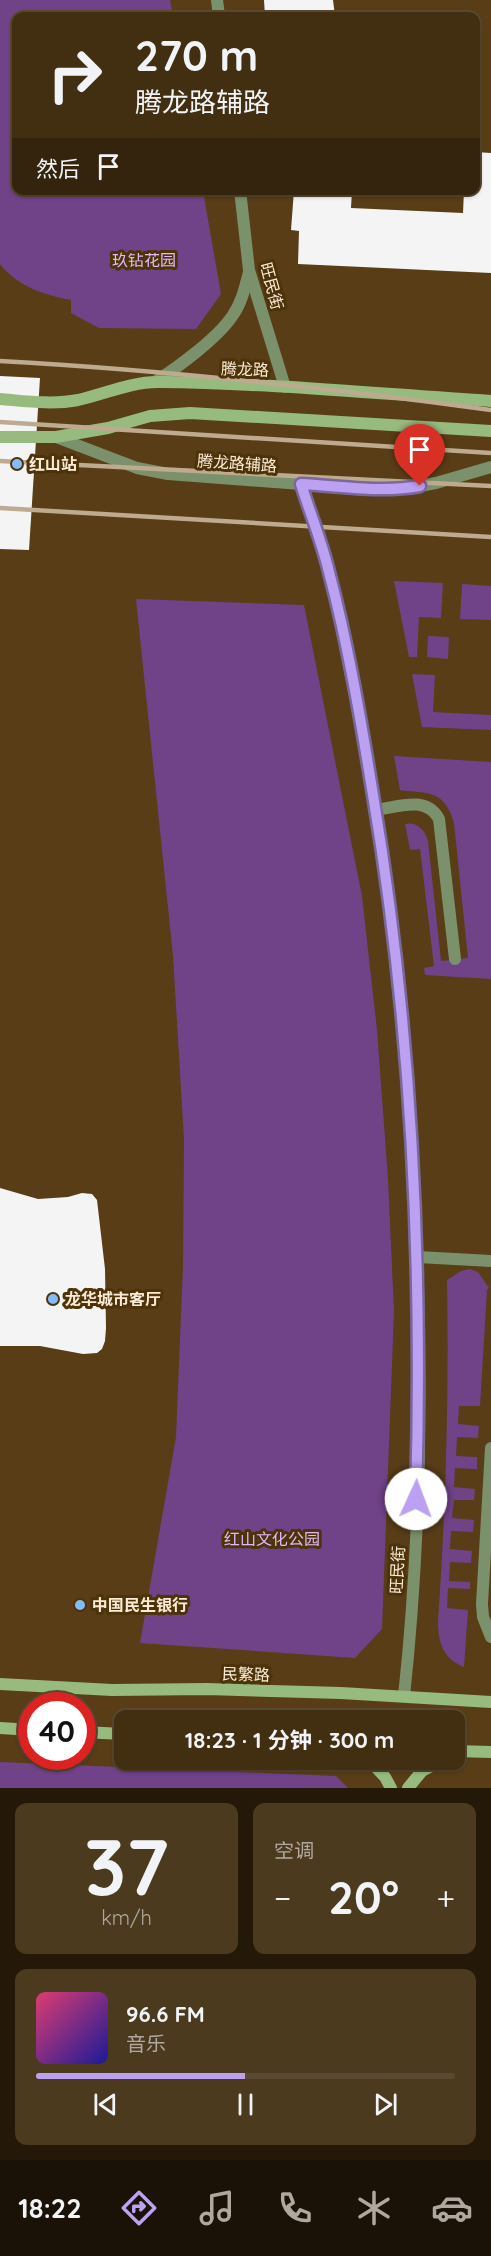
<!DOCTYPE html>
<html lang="zh">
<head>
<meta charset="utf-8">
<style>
	:root { --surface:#422e11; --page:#4c3a1f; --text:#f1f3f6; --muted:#aea89f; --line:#5a4a31; --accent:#bca0f2 }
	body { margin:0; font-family:Quicksand,"Noto Sans SC",sans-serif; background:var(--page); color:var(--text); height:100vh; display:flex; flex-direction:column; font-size:22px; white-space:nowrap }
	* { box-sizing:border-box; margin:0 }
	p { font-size:20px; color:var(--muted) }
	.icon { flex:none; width:33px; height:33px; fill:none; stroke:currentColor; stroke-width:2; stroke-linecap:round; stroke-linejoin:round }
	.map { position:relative; height:1788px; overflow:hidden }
	.panel { display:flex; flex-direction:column; gap:15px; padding:15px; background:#241909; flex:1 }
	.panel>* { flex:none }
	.banner { position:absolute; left:12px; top:12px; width:468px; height:183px; border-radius:12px; box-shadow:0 2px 4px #0004,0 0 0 2px var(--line); background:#422e11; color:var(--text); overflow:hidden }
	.speed { position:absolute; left:18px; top:1692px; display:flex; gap:12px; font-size:30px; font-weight:700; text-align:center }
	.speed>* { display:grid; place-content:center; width:78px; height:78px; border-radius:50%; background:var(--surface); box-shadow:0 2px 4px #0004,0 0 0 2px var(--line); line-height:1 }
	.speed .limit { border:9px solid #d22; background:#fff; color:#111 }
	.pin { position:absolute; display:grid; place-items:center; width:51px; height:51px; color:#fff; margin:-62px -26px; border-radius:50% 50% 50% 0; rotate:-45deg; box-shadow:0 0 6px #0007 }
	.pin .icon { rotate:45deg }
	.me { position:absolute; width:66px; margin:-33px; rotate:2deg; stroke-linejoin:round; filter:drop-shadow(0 0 4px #0008) }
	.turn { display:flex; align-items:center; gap:21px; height:126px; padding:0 24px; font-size:27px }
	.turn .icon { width:78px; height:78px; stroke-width:2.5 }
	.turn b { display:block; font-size:42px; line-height:51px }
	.then { display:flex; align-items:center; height:57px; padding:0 24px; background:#0003; gap:12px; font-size:22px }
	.big { font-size:45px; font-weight:700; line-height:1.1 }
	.panel .card { flex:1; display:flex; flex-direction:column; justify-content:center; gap:9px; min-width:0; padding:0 21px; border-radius:12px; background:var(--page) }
	.panel .dial { align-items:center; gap:0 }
	.dial b { font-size:78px; line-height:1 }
	.song { display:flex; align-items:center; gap:18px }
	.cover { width:72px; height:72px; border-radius:9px; background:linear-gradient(135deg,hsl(340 70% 55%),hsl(240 70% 35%)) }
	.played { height:6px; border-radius:3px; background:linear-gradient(90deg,var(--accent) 50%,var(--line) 50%) }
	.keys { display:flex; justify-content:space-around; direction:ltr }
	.heat { display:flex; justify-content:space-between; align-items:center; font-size:33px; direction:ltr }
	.panel .tiles { flex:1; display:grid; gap:15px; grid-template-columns:1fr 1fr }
	.card:last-child { grid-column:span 2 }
	.trip { position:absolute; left:114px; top:1710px; width:351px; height:60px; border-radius:12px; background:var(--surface); box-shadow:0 2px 4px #0004,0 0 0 2px var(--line); font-weight:700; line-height:60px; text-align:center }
	.dock { display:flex; height:96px; justify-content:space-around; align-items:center; background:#1a1207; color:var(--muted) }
	.dock .icon { width:42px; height:42px }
	.dock .selected { color:var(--accent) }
	.dock b { font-size:27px; color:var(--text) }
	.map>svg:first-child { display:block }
	.green { fill:#704288 }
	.building { fill:#f4f4f4 }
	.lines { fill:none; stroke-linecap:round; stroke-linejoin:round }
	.service { stroke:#7a916b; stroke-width:12 }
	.minor { stroke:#7a916b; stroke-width:12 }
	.tertiary { stroke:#7a916b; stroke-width:12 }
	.secondary { stroke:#97bb7f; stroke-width:12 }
	.rail { stroke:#beaa8e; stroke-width:4.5 }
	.route-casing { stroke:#7a689d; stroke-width:15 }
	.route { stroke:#bca0f2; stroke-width:10 }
	.poi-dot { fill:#85bbfb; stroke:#4d330a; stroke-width:2 }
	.labels { text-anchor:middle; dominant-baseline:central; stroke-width:6; stroke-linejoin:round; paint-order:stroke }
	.park-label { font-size:16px; fill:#e2b8f9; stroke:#4d330a }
	.street-label { font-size:16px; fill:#fbebd6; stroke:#4d330a }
	.poi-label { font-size:16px; font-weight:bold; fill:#fbebd6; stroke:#4d330a; text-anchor:start }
</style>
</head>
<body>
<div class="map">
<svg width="491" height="1788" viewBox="0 0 491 1788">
	<rect width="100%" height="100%" fill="#583d17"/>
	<g class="green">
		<path d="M0 0H170L173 16H16V190L203 191 221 294 196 329 99 328 71 313V300C44 295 17 286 0 264Z"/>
		<path d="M394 581 443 583 441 618 419 617 417 657H409Z"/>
		<path d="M462 584 491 586V620L460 619Z"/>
		<path d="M136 599 304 605 362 896 377 1030 388 1179 394 1311 382 1629 355 1658 140 1643 176 1437 183 1266 184 1139 173 956Z"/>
		<path d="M428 636 449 637 448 659 427 657Z"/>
		<path d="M412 674 435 675 433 712 491 715V730L422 727Z"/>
		<path d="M394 756 491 762V979L425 975 424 968 434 966 420 849 410 850 405 824C417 821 425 830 428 841L441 961 468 958 454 823C444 789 428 794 400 790Z"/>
		<path d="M470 1269 478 1272 489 1288 487 1290 480 1406H459L458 1424 479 1426 478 1438 457 1437 456 1456 477 1457V1469L455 1468 454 1487 475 1489 474 1500H454L452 1518 474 1520 473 1532 451 1531 450 1549 472 1551 471 1563 450 1562 449 1581 470 1582V1589L448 1588 447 1608 468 1610 464 1667C443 1659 438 1642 438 1621 446 1507 449 1394 447 1280L461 1271Z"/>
		<path d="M0 1762 336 1776 348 1788H0Z"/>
	</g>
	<g class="building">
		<path d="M264 0H333L335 16H265Z"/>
		<path d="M476 152 491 153V273L298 264 299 231 291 230 294 190H352L351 208 463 213 464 190H476Z"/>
		<path d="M0 376 40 378 29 550 0 549Z"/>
		<path d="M0 1188 38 1199 68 1197 82 1193 92 1194 97 1200 105 1269 106 1328 105 1341 102 1349 97 1353 83 1354 40 1346H0Z"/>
	</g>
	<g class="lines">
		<g class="service">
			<path d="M376 810C398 807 426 795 439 819L455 959"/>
			<path d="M418 1257 491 1261"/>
			<path d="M491 1448 482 1604 483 1617 491 1637"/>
		</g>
		<g class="minor">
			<path d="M217 0 219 16"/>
			<path d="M240 190 249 270 285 387"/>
			<path d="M155 382C178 367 218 338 233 315 242 302 245 287 249 272"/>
		</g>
		<g class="tertiary">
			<path d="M56 437 137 468 168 474 301 484 403 489 436 483 491 467"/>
			<path d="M301 484C310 513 321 542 329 571 339 609 345 648 353 686 386 845 404 1006 413 1168 423 1343 423 1521 404 1696"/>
		</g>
		<g class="secondary">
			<path d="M0 399C25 401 52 405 78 400 105 394 130 382 158 382 269 383 380 394 491 401"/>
			<path d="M0 437H56L108 428 150 416 190 413 491 431"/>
			<path d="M0 1684 112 1690 207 1689 341 1693 491 1702"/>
			<path d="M0 1728 32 1730"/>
			<path d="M82 1732 124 1734"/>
			<path d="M454 1751 491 1752"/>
			<path d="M369 1760 385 1777 391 1788"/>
			<path d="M408 1788 422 1771 443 1760"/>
		</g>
		<g class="rail">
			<path d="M0 361C164 370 328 388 491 410"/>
			<path d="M0 422 491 453"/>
			<path d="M0 461 491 486"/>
			<path d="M0 508 491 537"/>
		</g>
	</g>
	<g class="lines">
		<defs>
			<path id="route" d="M416 1499C423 1263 412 1027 373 795 361 721 348 644 329 572 322 542 310 513 301 484 340 486 381 493 420 486"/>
		</defs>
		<use href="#route" class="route-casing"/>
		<use href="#route" class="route"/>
	</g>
	<g class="poi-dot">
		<circle cx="17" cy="464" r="6"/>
		<circle cx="53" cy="1299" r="6"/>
		<circle cx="80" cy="1605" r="6"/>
	</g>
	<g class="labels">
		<g class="park-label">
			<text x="144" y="260">玖钻花园</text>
			<text x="272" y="1539">红山文化公园</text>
		</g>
		<g class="street-label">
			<text transform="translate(272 286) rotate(75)">旺民街</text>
			<text transform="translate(245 369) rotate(2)">腾龙路</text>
			<text transform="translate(237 463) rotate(4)">腾龙路辅路</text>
			<text transform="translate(397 1570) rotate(-87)">旺民街</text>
			<text transform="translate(246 1674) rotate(2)">民繁路</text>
		</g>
		<g class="poi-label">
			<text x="29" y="464">红山站</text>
			<text x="65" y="1299">龙华城市客厅</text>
			<text x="92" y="1605">中国民生银行</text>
		</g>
	</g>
</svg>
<div class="speed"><div class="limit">40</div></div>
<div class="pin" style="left:420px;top:486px;background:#d93025"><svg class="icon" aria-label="arrive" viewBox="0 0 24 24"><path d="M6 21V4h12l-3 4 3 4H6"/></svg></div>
<svg class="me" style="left:416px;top:1499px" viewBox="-20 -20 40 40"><circle r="19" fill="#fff"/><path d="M0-13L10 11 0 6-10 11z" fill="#bca0f2"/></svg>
<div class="trip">18:23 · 1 分钟 · 300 m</div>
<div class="banner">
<div class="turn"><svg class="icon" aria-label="right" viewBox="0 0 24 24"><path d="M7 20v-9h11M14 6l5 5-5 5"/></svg><div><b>270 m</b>腾龙路辅路</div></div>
<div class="then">然后<svg class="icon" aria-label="arrive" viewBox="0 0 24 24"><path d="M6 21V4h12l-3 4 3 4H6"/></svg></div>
</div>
</div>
<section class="panel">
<div class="tiles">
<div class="card dial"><b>37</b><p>km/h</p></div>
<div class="card"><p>空调</p>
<div class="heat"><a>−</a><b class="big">20°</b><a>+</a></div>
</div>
<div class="card">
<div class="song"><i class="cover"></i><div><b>96.6 FM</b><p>音乐</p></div></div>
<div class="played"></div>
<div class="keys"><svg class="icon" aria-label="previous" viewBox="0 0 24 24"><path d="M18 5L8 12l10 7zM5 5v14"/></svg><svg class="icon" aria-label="pause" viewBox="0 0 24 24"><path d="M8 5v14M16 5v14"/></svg><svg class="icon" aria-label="next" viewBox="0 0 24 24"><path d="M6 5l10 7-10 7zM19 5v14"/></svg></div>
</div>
</div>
</section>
<nav class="dock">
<b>18:22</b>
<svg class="icon selected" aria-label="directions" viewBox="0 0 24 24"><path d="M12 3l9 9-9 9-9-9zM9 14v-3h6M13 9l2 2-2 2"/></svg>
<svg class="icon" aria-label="music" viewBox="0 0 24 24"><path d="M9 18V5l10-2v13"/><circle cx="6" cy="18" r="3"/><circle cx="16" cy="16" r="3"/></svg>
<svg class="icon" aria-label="phone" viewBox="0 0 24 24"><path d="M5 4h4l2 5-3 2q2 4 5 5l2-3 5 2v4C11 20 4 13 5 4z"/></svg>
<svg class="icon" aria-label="climate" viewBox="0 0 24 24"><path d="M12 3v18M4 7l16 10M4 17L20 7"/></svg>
<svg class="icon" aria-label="car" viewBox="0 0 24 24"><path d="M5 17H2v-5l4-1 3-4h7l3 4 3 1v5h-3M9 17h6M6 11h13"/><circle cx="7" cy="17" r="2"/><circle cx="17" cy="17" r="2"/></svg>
</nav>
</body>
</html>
